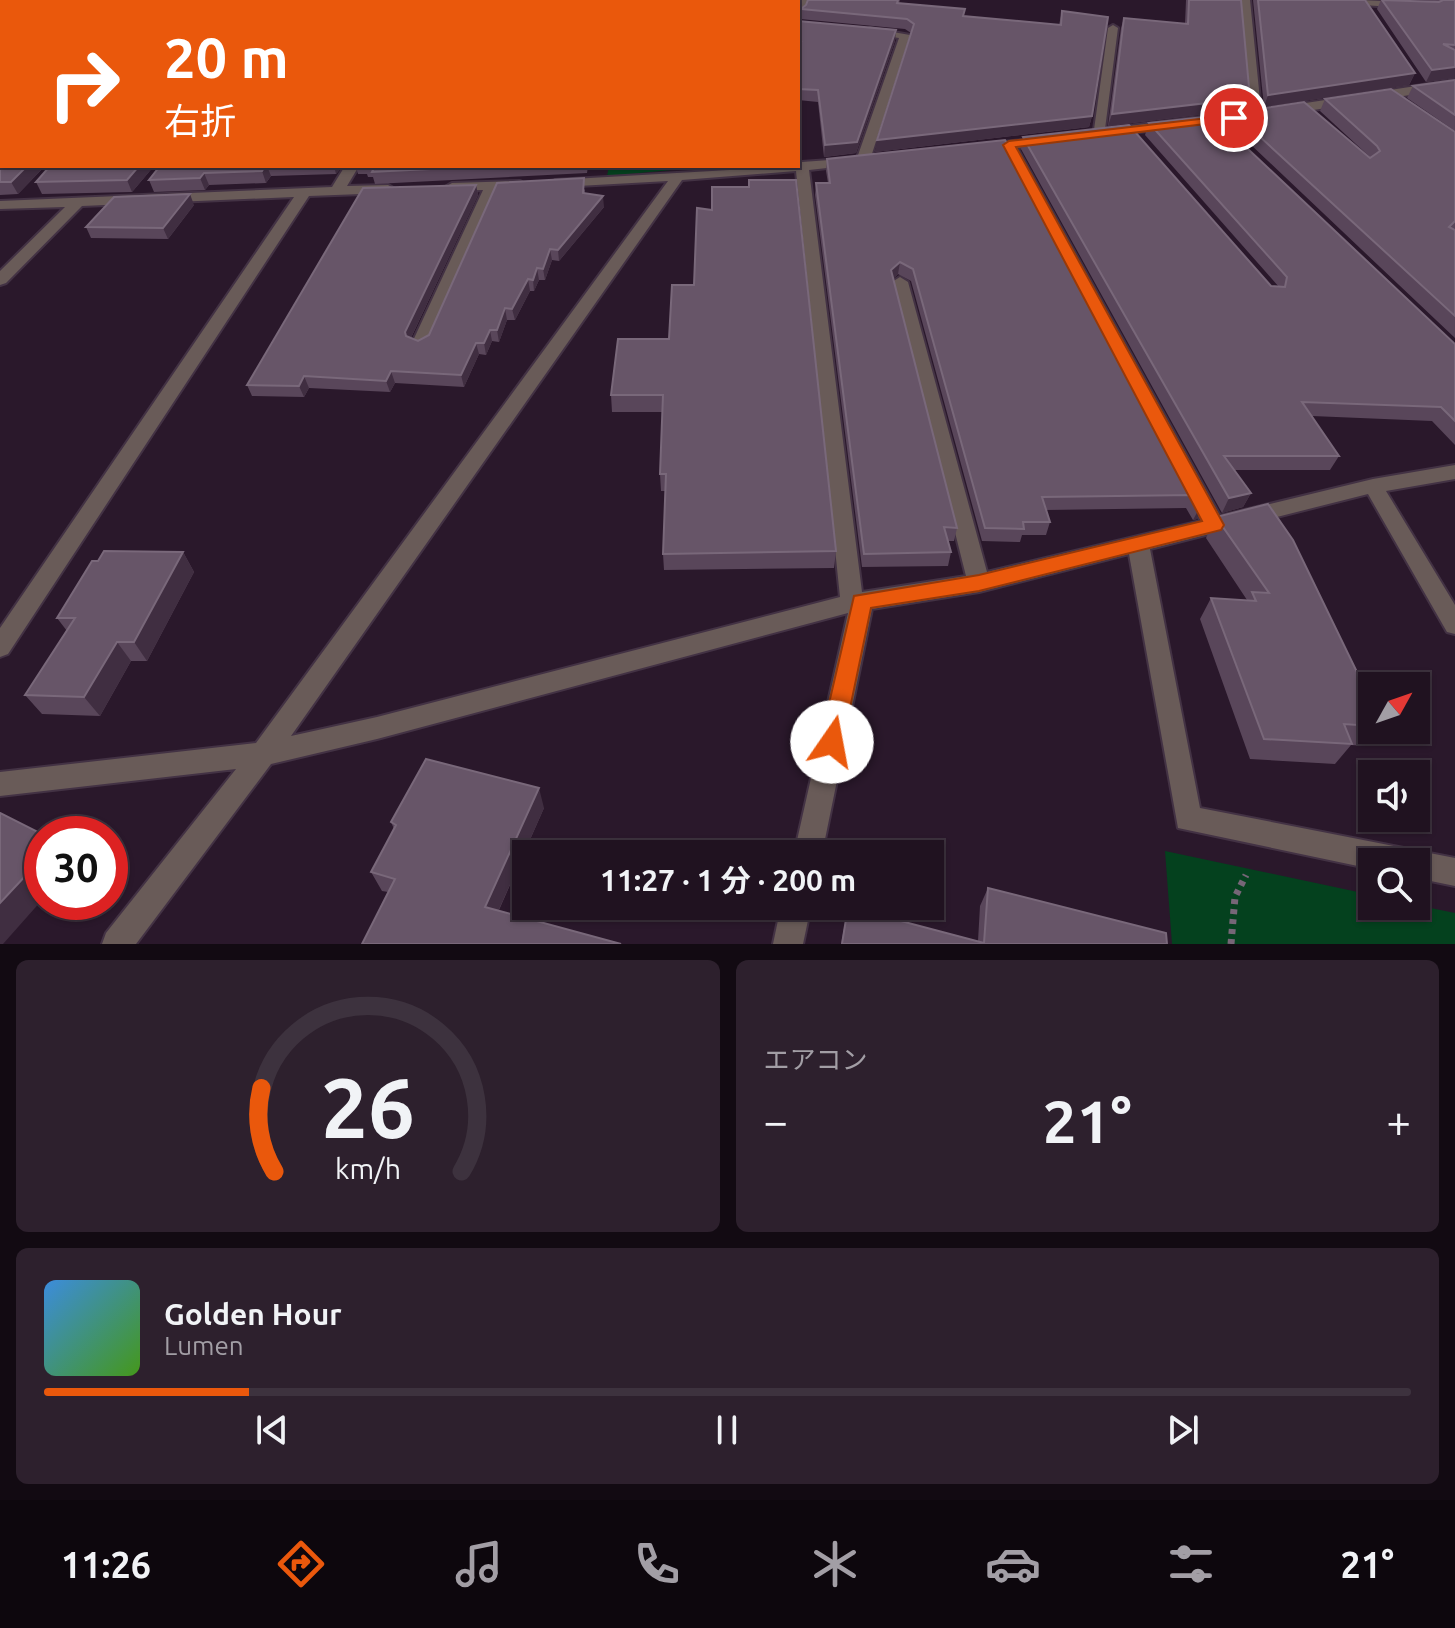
<!DOCTYPE html>
<html lang="ja">
<head>
<meta charset="utf-8">
<style>
	:root { --surface:#201220; --page:#2d202d; --text:#f1f3f6; --muted:#a29ea5; --line:#3d323e; --accent:#ea580c }
	body { margin:0; font-family:Ubuntu,"Noto Sans JP",sans-serif; background:var(--page); color:var(--text); height:100vh; display:flex; flex-direction:column; font-size:30px; white-space:nowrap }
	* { box-sizing:border-box; margin:0 }
	p { font-size:26px; color:var(--muted) }
	.icon { flex:none; width:44px; height:44px; fill:none; stroke:currentColor; stroke-width:2; stroke-linecap:round; stroke-linejoin:round }
	.map { position:relative; height:944px; overflow:hidden }
	.drawer { display:flex; flex-direction:column; gap:16px; padding:16px; background:#120a12; flex:1 }
	.drawer>* { flex:none }
	.banner { position:absolute; left:0px; top:0px; width:800px; height:168px; box-shadow:0 2px 6px #0004,0 0 0 2px var(--line); background:#ea580c; color:#fff; overflow:hidden }
	.needle { width:52px; rotate:50deg }
	.fabs { position:absolute; left:1358px; top:672px; display:grid; gap:16px }
	.fabs a { display:grid; place-items:center; width:72px; height:72px; border-radius:0px; background:var(--surface); box-shadow:0 2px 6px #0004,0 0 0 2px var(--line); font-size:40px }
	.speed { position:absolute; left:24px; top:816px; display:flex; gap:16px; font-size:40px; font-weight:700; text-align:center }
	.speed>* { display:grid; place-content:center; width:104px; height:104px; border-radius:50%; background:var(--surface); box-shadow:0 2px 6px #0004,0 0 0 2px var(--line); line-height:1 }
	.speed .limit { border:12px solid #d22; background:#fff; color:#111 }
	.pin { position:absolute; display:grid; place-items:center; width:68px; height:68px; color:#fff; margin:-34px; border:4px solid #fff; border-radius:50%; box-shadow:0 2px 8px #0007 }
	.me { position:absolute; width:88px; margin:-44px; rotate:12deg; stroke-linejoin:round; filter:drop-shadow(0 0 6px #0008) }
	.turn { display:flex; align-items:center; gap:28px; height:168px; padding:0 32px; font-size:36px }
	.turn .icon { width:104px; height:104px; stroke-width:2.5 }
	.turn b { display:block; font-size:56px; line-height:68px }
	.big { font-size:60px; font-weight:700; line-height:1.1 }
	.drawer .card { flex:1; display:flex; flex-direction:column; justify-content:center; gap:12px; min-width:0; padding:0 28px; border-radius:12px; background:var(--page) }
	.drawer .dial { align-items:center; gap:0 }
	.dial svg { height:208px; overflow:visible; fill:none; stroke:var(--line); stroke-width:7; stroke-linecap:round; text-anchor:middle }
	.dial text { fill:var(--text); stroke:none }
	.song { display:flex; align-items:center; gap:24px }
	.cover { width:96px; height:96px; border-radius:12px; background:linear-gradient(135deg,hsl(210 70% 55%),hsl(100 70% 35%)) }
	.played { height:8px; border-radius:4px; background:linear-gradient(90deg,var(--accent) 15%,var(--line) 15%) }
	.keys { display:flex; justify-content:space-around; direction:ltr }
	.heat { display:flex; justify-content:space-between; align-items:center; font-size:44px; direction:ltr }
	.drawer .tiles { flex:1; display:grid; gap:16px; grid-template-columns:1fr 1fr }
	.card:last-child { grid-column:span 2 }
	.trip { position:absolute; left:512px; top:840px; width:432px; height:80px; border-radius:0px; background:var(--surface); box-shadow:0 2px 6px #0004,0 0 0 2px var(--line); font-weight:700; line-height:80px; text-align:center }
	.menu { display:flex; height:128px; justify-content:space-around; align-items:center; background:#0d070d; color:var(--muted) }
	.menu .icon { width:56px; height:56px }
	.menu .on { color:var(--accent) }
	.menu b { font-size:36px; color:var(--text) }
	.map>svg:first-child { display:block }
	.green { fill:#04411e }
	.lines { fill:none; stroke-linecap:round; stroke-linejoin:round }
	.minor-casing { stroke:#433244; stroke-width:4 }
	.path { stroke:#766677; stroke-width:7; stroke-dasharray:5 5; stroke-linecap:butt }
	.minor { fill:#695b58; fill-rule:evenodd }
	.wall { fill:#59465a }
	.shaded-wall { fill:#402e41 }
	.building { fill:#675568; stroke:#79687a; stroke-width:2 }
	.route { fill:#ea580c; stroke:#983908; stroke-width:2 }
</style>
</head>
<body>
<div class="map">
<svg width="1455" height="944" viewBox="0 0 1455 944">
	<rect width="100%" height="100%" fill="#2a182b"/>
	<g class="green">
		<path d="M609 166H715L607 176Z"/>
		<path d="M1165 851 1372 895V906L1416 905 1455 913V944H1172Z"/>
	</g>
	<g class="lines">
		<defs>
			<g id="minor">
				<path d="M217 0H240L216 2Z"/>
				<path d="M798 0H808L803 14 798 17Z"/>
				<path d="M1240 0H1250L1261 110 1455 80V88L1255 119 1093 137 1108 28 1113 25 1118 28 1105 129 1248 111Z"/>
				<path d="M1360 0 1404 2 1409 5 1404 8 1364 5Z"/>
				<path d="M870 28 910 35 870 160 863 164 809 170 862 592 966 576 892 282 900 277 908 282 987 572 1201 521 1005 149 982 152 975 148 982 144 1054 137V143L1017 148 1220 516 1373 479 1455 465V479L1386 491 1455 605V634L1447 632 1368 494 1150 549 1200 808 1455 858V886L1416 878V862H1372V869L1178 828 1129 554 979 592 872 609 822 854H794L848 613 377 739 271 764 136 944H102L106 933 236 769 0 796V772L256 743 668 181 560 187 553 183 555 180 798 166 802 162 857 158 899 38 866 33 865 31ZM796 171 840 597 377 717 291 736 682 180Z"/>
				<path d="M345 166H359L347 186 388 185 395 189 388 193 309 196 8 654 0 657V628L294 197 82 206 6 283 0 285V271L65 207 0 209V201L332 187Z"/>
				<path d="M520 181 527 185 525 188 498 190 429 345 426 349H414L411 345 483 190 452 191 445 187 452 183Z"/>
				<path d="M781 906H811L803 944H773Z"/>
			</g>
		</defs>
		<use href="#minor" class="minor-casing"/>
		<path class="path" d="M1231 944 1235 897 1246 875"/>
		<use href="#minor" class="minor"/>
	</g>
	<g class="wall">
		<path d="M808 0H900L899 3 964 16 1059 25 1062 11 1092 116 1089 127 875 152 911 33 905 29 800 19 801 9 806 5Z"/>
		<path d="M1186 0H1241L1246 109 1108 126 1121 28 1124 18 1185 24Z"/>
		<path d="M1253 0H1365L1415 73 1409 85 1264 107Z"/>
		<path d="M1381 0 1437 2 1434 1 1404 0H1455V78L1426 82 1377 9Z"/>
		<path d="M798 21 895 41 856 153 824 157 818 102 798 100Z"/>
		<path d="M0 29 2 166H45L18 194 0 195Z"/>
		<path d="M1455 80V131L1407 98 1413 86Z"/>
		<path d="M1325 99 1455 132V338L1230 125 1234 113 1370 157 1320 111Z"/>
		<path d="M1149 123 1455 344V445L1432 421 1312 416 1339 456 1330 470H1234L1251 493 1243 507 1222 513 1021 149 1023 137 1271 286 1279 287 1145 135Z"/>
		<path d="M827 159 1203 506 1197 519 1193 520 1186 508 1046 510 1050 522 1046 535H1022L1020 542 982 541 911 281 898 274 893 279 957 528 954 541H948L951 552 948 566 862 567 815 195 816 183H828L826 171Z"/>
		<path d="M50 166H154L132 192 42 194 36 182Z"/>
		<path d="M160 166H343L336 174 271 176 266 183 209 185 205 190 154 192 149 180Z"/>
		<path d="M356 166H588L587 173 375 184 373 177H368L367 174H358Z"/>
		<path d="M476 185 478 195 411 338 418 341 429 335 585 189V193L604 207 559 261 552 260 545 280H539L534 291H530L515 320H507L499 342 492 341 486 355 479 354 464 387 395 383 390 392 309 388 304 397 252 396 247 385Z"/>
		<path d="M194 205 168 239 91 238 86 227Z"/>
		<path d="M712 210 836 551 834 568 664 570 663 554 665 491H661L660 474 663 412H612L611 395 669 339 694 285Z"/>
		<path d="M1216 517 1372 726V730H1379L1366 746 1351 745 1335 764 1250 759 1200 619 1211 598 1247 600 1206 538Z"/>
		<path d="M183 552 194 572 147 661H131L100 716 42 714 25 695 67 631 57 618Z"/>
		<path d="M544 808 499 910 382 891 371 872 394 829 391 822Z"/>
		<path d="M988 888 1167 944H841L848 907 978 941 980 906Z"/>
	</g>
	<g class="shaded-wall">
		<path d="M896 30 895 41 856 153 824 157 825 145Z"/>
		<path d="M1455 67V78L1426 82 1432 70Z"/>
		<path d="M1415 73 1409 85 1264 107 1268 95Z"/>
		<path d="M1250 98 1246 109 1108 126 1112 114Z"/>
		<path d="M1092 116 1089 127 875 152 877 140Z"/>
		<path d="M27 166H45L18 194 11 182Z"/>
		<path d="M139 166H154L132 192 127 180Z"/>
		<path d="M265 166H267L271 176 266 183 262 171Z"/>
		<path d="M334 166H343L336 174Z"/>
		<path d="M204 173 209 185 205 190 200 178Z"/>
		<path d="M476 185 478 195 408 344 405 332Z"/>
		<path d="M190 194 194 205 168 239 163 228Z"/>
		<path d="M603 196 604 207 559 261 558 250Z"/>
		<path d="M550 249 552 260 545 280 543 269Z"/>
		<path d="M900 262 898 274 889 283 891 270Z"/>
		<path d="M537 268 539 280 534 291 533 280Z"/>
		<path d="M528 279 530 291 515 320 512 309Z"/>
		<path d="M505 308 507 320 499 342 497 330Z"/>
		<path d="M490 330 492 341 486 355 484 343Z"/>
		<path d="M476 343 479 354 464 387 461 375Z"/>
		<path d="M391 371 395 383 390 392 386 381Z"/>
		<path d="M304 376 309 388 304 397 299 386Z"/>
		<path d="M1251 493 1243 507 1222 513 1229 498Z"/>
		<path d="M1203 506 1197 519 1193 520 1200 507Z"/>
		<path d="M183 552 194 572 147 661 134 642Z"/>
		<path d="M117 642 131 661 100 716 84 697Z"/>
		<path d="M539 788 544 808 492 925 485 907Z"/>
		<path d="M42 858V900L3 944H0V903Z"/>
	</g>
	<g class="building">
		<path d="M245 0H795V2H231Z"/>
		<path d="M808 0H898L897 3 965 9 963 16 1061 25 1062 11 1108 17 1092 116 877 140 914 24 907 19 801 9 806 5Z"/>
		<path d="M1189 0H1241L1250 98 1112 114 1124 18 1188 24Z"/>
		<path d="M1258 0H1365L1415 73 1268 95Z"/>
		<path d="M1382 0 1439 2 1443 0H1455V45L1443 44 1455 50V67L1432 70Z"/>
		<path d="M798 21 896 30 857 142 825 145 818 90 798 89V51L801 42H798Z"/>
		<path d="M0 29H2V166H27L11 182H0Z"/>
		<path d="M1455 80V115L1413 86Z"/>
		<path d="M1391 89 1455 132V221L1449 227 1455 230V316L1234 113 1304 102 1370 158 1380 151 1377 146 1325 99Z"/>
		<path d="M1213 116 1455 344V421L1441 407 1302 402 1339 456H1224L1251 493 1229 498 1023 137 1129 125 1271 286 1285 287 1287 277 1149 123Z"/>
		<path d="M1005 140 1203 506 1200 507 1192 495 1042 497 1050 522H1023L1024 529 985 528 913 269 900 262 891 270 957 528 944 527 951 552 864 554 816 183H830L827 159Z"/>
		<path d="M50 166H139L127 180 36 182Z"/>
		<path d="M160 166H265L262 171 204 173 200 178 149 180Z"/>
		<path d="M375 166H491L372 172Z"/>
		<path d="M584 178 583 193 603 196 558 250 550 249 543 269 537 268 533 280 528 279 512 309 505 308 497 330H490L484 343H476L461 375 391 371 386 381 304 376 299 386 247 385 363 188 476 185 405 332 406 336 418 341 429 335 497 183Z"/>
		<path d="M749 180H796L836 551 663 554 666 474H660L663 395H611L618 339H669L672 285H694L697 208 712 210V187H749Z"/>
		<path d="M190 194 163 228 86 227 114 197Z"/>
		<path d="M1268 504 1293 540 1372 703V726L1344 724 1352 744 1264 739 1211 598 1256 601 1252 592 1269 593 1216 517Z"/>
		<path d="M104 551 183 552 134 642H117L84 697 25 695 75 618H57L92 561H98Z"/>
		<path d="M426 759 539 788 485 907 621 944H362L395 879 371 872 396 825 391 822Z"/>
		<path d="M0 813 42 834V858L0 903Z"/>
		<path d="M988 888 1166 933 1167 944H842L848 907 984 943Z"/>
	</g>
	<path class="route" d="M1234 115 1238 116V120L1016 147 1224 525 1221 530 979 591 871 608 843 742 840 749 832 752 823 749 820 742 854 596 979 575 1202 521 1003 145 1009 141Z"/>
</svg>
<div class="fabs">
<a><svg class="needle" viewBox="-14 -14 28 28"><path d="M0-13l5 13h-10z" fill="#e53935"/><path d="M0 13l5-13h-10z" fill="#a29ea5"/></svg></a>
<a><svg class="icon" aria-label="sound" viewBox="0 0 24 24"><path d="M4 9h4l5-4v14l-5-4H4zM17 9q2 3 0 6"/></svg></a>
<a><svg class="icon" aria-label="search" viewBox="0 0 24 24"><circle cx="10" cy="10" r="6"/><path d="M15 15l6 6"/></svg></a>
</div>
<div class="speed"><div class="limit">30</div></div>
<div class="pin" style="left:1234px;top:118px;background:#d93025"><svg class="icon" aria-label="arrive" viewBox="0 0 24 24"><path d="M6 21V4h12l-3 4 3 4H6"/></svg></div>
<svg class="me" style="left:832px;top:742px" viewBox="-20 -20 40 40"><circle r="19" fill="#fff"/><path d="M0-13L10 11 0 6-10 11z" fill="#ea580c"/></svg>
<div class="trip">11:27 · 1 分 · 200 m</div>
<div class="banner">
<div class="turn"><svg class="icon" aria-label="right" viewBox="0 0 24 24"><path d="M7 20v-9h11M14 6l5 5-5 5"/></svg><div><b>20 m</b>右折</div></div>
</div>
</div>
<section class="drawer">
<div class="tiles">
<div class="card dial"><svg viewBox="0 0 100 80">
<path d="M14 69A42 42 0 1 1 86 69"/>
<path d="M14 69A42 42 0 0 1 9 37" stroke="#ea580c"/>
<text x="50" y="56" font-size="32" font-weight="700">26</text>
<text x="50" y="72" font-size="11">km/h</text>
</svg></div>
<div class="card"><p>エアコン</p>
<div class="heat"><a>−</a><b class="big">21°</b><a>+</a></div>
</div>
<div class="card">
<div class="song"><i class="cover"></i><div><b>Golden Hour</b><p>Lumen</p></div></div>
<div class="played"></div>
<div class="keys"><svg class="icon" aria-label="previous" viewBox="0 0 24 24"><path d="M18 5L8 12l10 7zM5 5v14"/></svg><svg class="icon" aria-label="pause" viewBox="0 0 24 24"><path d="M8 5v14M16 5v14"/></svg><svg class="icon" aria-label="next" viewBox="0 0 24 24"><path d="M6 5l10 7-10 7zM19 5v14"/></svg></div>
</div>
</div>
</section>
<nav class="menu">
<b>11:26</b>
<svg class="icon on" aria-label="directions" viewBox="0 0 24 24"><path d="M12 3l9 9-9 9-9-9zM9 14v-3h6M13 9l2 2-2 2"/></svg>
<svg class="icon" aria-label="music" viewBox="0 0 24 24"><path d="M9 18V5l10-2v13"/><circle cx="6" cy="18" r="3"/><circle cx="16" cy="16" r="3"/></svg>
<svg class="icon" aria-label="phone" viewBox="0 0 24 24"><path d="M5 4h4l2 5-3 2q2 4 5 5l2-3 5 2v4C11 20 4 13 5 4z"/></svg>
<svg class="icon" aria-label="climate" viewBox="0 0 24 24"><path d="M12 3v18M4 7l16 10M4 17L20 7"/></svg>
<svg class="icon" aria-label="car" viewBox="0 0 24 24"><path d="M5 17H2v-5l4-1 3-4h7l3 4 3 1v5h-3M9 17h6M6 11h13"/><circle cx="7" cy="17" r="2"/><circle cx="17" cy="17" r="2"/></svg>
<svg class="icon" aria-label="filters" viewBox="0 0 24 24"><path d="M4 7h16M4 17h16"/><circle cx="9" cy="7" r="2"/><circle cx="15" cy="17" r="2"/></svg>
<b>21°</b>
</nav>
</body>
</html>
